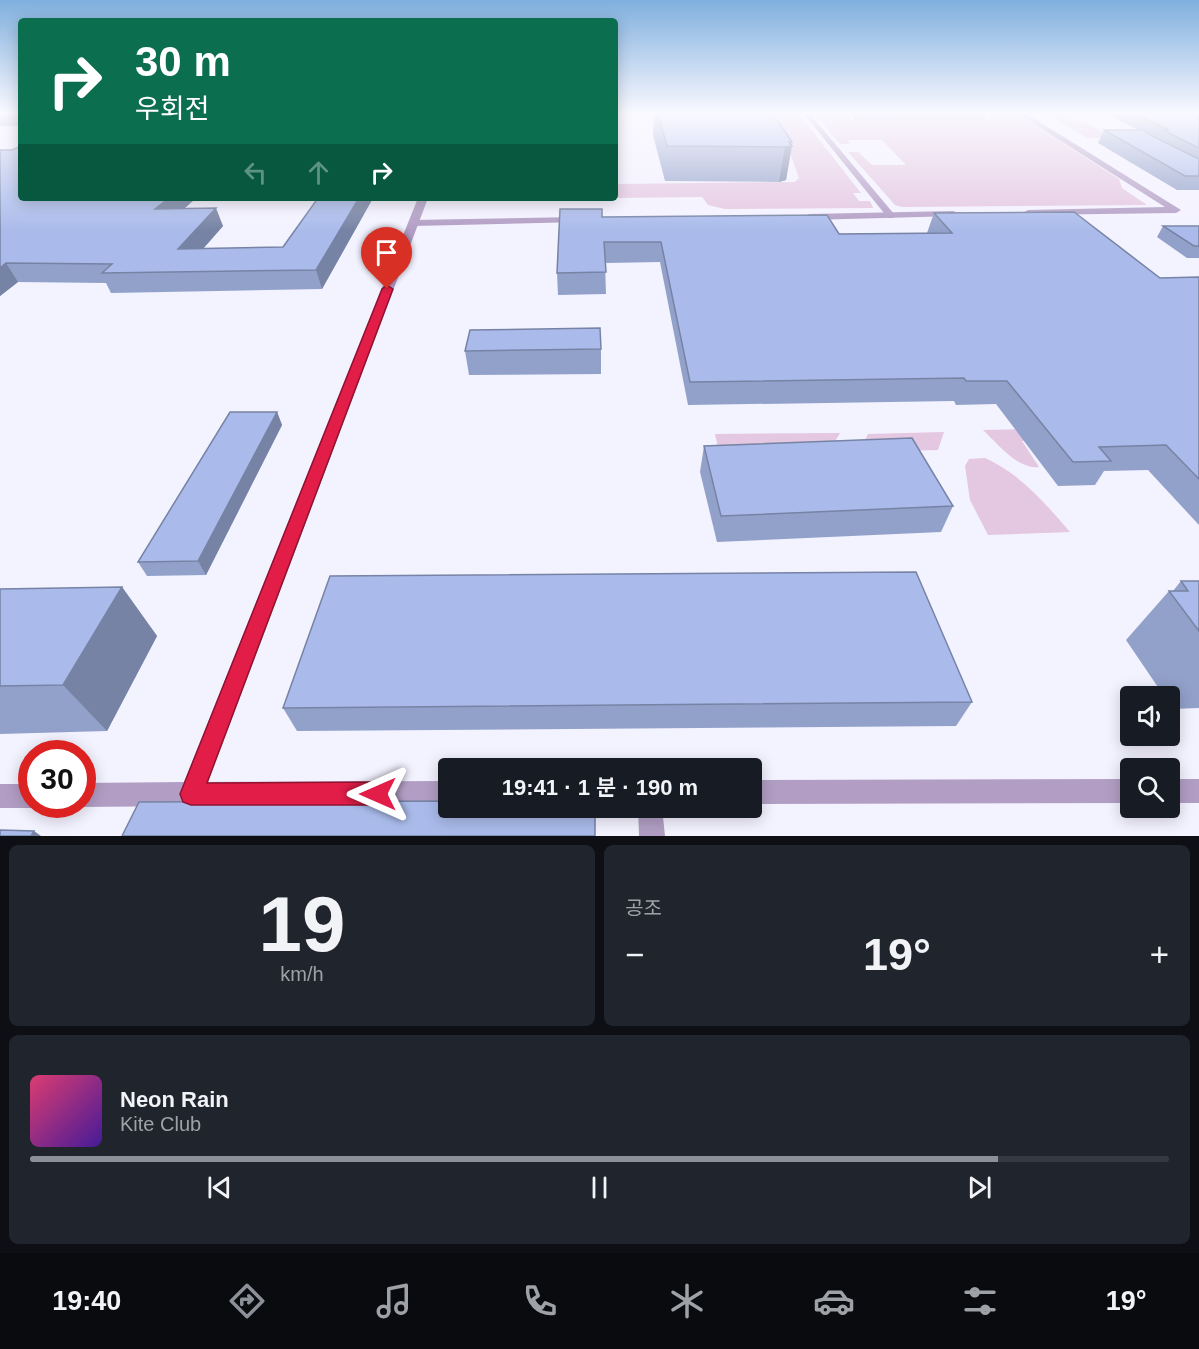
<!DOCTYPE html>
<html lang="ko">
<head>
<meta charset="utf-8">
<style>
	:root { --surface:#171b24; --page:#20242c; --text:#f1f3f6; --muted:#9ea1a6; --line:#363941; --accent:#8c9099 }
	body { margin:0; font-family:Arial,"Noto Sans KR",sans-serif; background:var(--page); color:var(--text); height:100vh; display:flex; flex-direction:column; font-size:22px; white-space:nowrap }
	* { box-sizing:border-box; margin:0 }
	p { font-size:20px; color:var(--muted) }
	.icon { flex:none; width:33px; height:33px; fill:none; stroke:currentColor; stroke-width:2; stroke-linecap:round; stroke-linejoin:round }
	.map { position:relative; height:836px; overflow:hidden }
	.details { display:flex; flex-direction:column; gap:9px; padding:9px; background:#0d0f14; flex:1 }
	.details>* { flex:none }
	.guide { position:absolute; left:18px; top:18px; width:600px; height:183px; border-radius:6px; box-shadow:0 3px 15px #0003; background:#0b6e4f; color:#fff; overflow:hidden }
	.tools { position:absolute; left:1120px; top:686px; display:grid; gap:12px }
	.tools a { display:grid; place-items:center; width:60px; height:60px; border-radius:6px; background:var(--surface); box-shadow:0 3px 15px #0003; font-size:30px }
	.speed { position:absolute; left:18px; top:740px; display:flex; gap:12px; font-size:30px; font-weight:700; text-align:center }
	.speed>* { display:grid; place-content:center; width:78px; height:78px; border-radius:50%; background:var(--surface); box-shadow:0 3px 15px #0003; line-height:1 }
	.speed .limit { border:9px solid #d22; background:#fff; color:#111 }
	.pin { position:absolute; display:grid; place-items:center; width:51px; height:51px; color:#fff; margin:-62px -26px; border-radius:50% 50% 50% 0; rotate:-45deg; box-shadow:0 0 6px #0007 }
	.pin .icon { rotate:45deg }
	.me { position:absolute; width:66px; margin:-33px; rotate:270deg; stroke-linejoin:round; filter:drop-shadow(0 0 4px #0008) }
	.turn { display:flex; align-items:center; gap:21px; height:126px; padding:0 18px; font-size:27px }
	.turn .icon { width:78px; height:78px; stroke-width:2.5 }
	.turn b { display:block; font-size:42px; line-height:51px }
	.lanes { display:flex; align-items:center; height:57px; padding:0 18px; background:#0003; justify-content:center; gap:30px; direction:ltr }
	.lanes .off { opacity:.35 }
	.big { font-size:45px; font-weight:600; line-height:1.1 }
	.details .card { flex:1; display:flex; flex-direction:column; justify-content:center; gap:9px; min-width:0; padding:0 21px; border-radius:9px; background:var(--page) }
	.details .dial { align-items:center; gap:0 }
	.dial b { font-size:78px; line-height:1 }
	.song { display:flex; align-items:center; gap:18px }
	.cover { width:72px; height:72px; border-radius:9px; background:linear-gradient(135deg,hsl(340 70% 55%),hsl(260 70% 35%)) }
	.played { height:6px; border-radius:3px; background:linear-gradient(90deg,var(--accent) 85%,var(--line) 85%) }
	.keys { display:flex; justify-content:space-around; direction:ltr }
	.heat { display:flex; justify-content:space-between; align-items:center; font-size:33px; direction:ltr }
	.details .tiles { flex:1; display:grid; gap:9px; grid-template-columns:1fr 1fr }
	.card:last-child { grid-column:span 2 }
	.trip { position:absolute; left:438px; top:758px; width:324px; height:60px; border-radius:6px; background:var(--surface); box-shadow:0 3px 15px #0003; font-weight:600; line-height:60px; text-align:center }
	.tab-bar { display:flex; height:96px; justify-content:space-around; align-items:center; background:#090b0e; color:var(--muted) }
	.tab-bar .icon { width:42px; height:42px }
	.tab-bar .active { color:var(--accent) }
	.tab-bar b { font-size:27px; color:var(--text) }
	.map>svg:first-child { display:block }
	.green { fill:#e4c7e1 }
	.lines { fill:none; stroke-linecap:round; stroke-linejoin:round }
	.service { fill:#b29ec4; fill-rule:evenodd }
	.minor { fill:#b29ec4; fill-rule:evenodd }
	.tertiary { fill:#b29ec4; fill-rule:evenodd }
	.wall { fill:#92a1ca }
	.shaded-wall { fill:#7783a4 }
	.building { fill:#aabbeb; stroke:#7783a4; stroke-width:1.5 }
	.route { fill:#e11d48; stroke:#92132f; stroke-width:1.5 }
</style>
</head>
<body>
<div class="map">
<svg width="1199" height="836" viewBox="0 0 1199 836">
	<rect width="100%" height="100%" fill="#f3f2ff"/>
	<g class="green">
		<path d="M776 114H799L861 193H853L859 201H870L873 208 725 209 708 205 702 197 615 198V184L795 182 799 178 789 150 773 119Z"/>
		<path d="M815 114H848L852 120H863L996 119 989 114H1017L1119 179 1122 188 1147 205 902 207 895 205 848 152H858L872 165H906L882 140H848L850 144H840Z"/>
		<path d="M1047 114H1070L1063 115 1076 122 1086 123 1112 138H1087Z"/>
		<path d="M1199 425V437L1022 441 1039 467C1018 470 997 443 983 430Z"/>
		<path d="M944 432 938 450 859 452 868 434Z"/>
		<path d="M840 433 829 451 719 452 715 434Z"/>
		<path d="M985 458C1019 473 1046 504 1070 532L988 535 970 500 965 466 969 459Z"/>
	</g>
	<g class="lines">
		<path class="service" d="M804 114H810L894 214V218H888Z"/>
		<g class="minor">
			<path d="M1018 114H1027L1181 210 1176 213 1025 215 1023 213 1028 210 1165 207Z"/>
			<path d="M953 211 956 212V216L809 220 804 217 809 214Z"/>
			<path d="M578 217 583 220 582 222 413 226 408 223 413 220Z"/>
			<path d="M1131 779V803L752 804V780Z"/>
			<rect x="1170" y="779" width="29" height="24"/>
			<path d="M448 781V805L191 806 182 803 179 794 182 785 191 782Z"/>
			<path d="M638 807H662L665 836H639Z"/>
		</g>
		<g class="tertiary">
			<path d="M418 198H428L200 803 191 806 82 807 74 804H82V783L184 782Z"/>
			<path d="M0 784H32V804L41 805 32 808H0Z"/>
		</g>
	</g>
	<g class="wall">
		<rect x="0" y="114" width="21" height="12"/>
		<path d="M654 114H773L792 142 786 180 779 182 665 181 653 135Z"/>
		<path d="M849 114H986L985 119 855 120Z"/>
		<path d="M1107 114H1199V190H1177L1098 143 1104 130H1138Z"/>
		<path d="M12 150 21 198H196L184 209 223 226 203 249 283 247 318 198H373L322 289 111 293 106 283 18 282 0 296Z"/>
		<path d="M934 213 1160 278 1199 277V525L1148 470 1104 471 1095 485 1058 486 996 404 956 405 954 401 688 405 660 262 605 263 606 294 558 295 557 273 602 217 839 234 927 233Z"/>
		<path d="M1163 226H1199V258H1187L1157 237Z"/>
		<path d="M601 349V374L469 375 465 351Z"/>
		<path d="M277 412 282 425 206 575 147 576 138 562Z"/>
		<path d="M704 446 953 506 941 532 717 542 700 472Z"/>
		<path d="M1181 581H1199V708L1172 709 1170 705V696H1164L1126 640 1169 591H1173Z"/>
		<path d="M122 587 157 636 107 731 0 734V589Z"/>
		<path d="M972 702 956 726 297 731 283 708Z"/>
	</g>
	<g class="shaded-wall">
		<path d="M792 146 786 180 779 182 785 147Z"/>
		<path d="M169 198H196L163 227 155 209Z"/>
		<path d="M359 198H373L322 289 316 270Z"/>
		<path d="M216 208 223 226 186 268 178 249Z"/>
		<path d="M6 263 18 282 0 296V268Z"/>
		<path d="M277 412 282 425 206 575 198 561Z"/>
		<path d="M122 587 157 636 107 731 63 685Z"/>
		<path d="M34 831 41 836H31Z"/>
	</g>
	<g class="building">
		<path d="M658 114H773L792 142H789L792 146 785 147 667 146Z"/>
		<path d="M1136 114H1199V148L1163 130H1169Z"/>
		<path d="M1104 130H1145L1146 133 1199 159V176H1185Z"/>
		<path d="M21 146V198H169L155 209 216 208 178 249 283 247 318 198H359L316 270 102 273 112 264 6 263 0 268V150H12Z"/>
		<path d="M560 209H602V217L827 215 839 234 952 233 934 213 1074 212 1160 278 1199 277V479L1166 445 1099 447 1111 461 1073 462 1007 381H966L964 378 690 382 661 242H604L606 272 557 273Z"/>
		<path d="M1163 226H1199V246H1194Z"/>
		<path d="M600 328 601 349 465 351 470 330Z"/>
		<path d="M230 412H277L198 561 138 562Z"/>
		<path d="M912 438 953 506 721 516 704 446Z"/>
		<path d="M916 572 972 702 283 708 330 576Z"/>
		<path d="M1181 581H1199V631L1169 591H1188Z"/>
		<path d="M122 587 63 685 0 686V589Z"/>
		<path d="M448 801V807H595V836H122L139 802Z"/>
		<path d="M0 830 34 831 31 836H0Z"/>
	</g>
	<linearGradient id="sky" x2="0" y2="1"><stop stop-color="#7fafde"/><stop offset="0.49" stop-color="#faf9ff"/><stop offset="1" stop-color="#faf9ff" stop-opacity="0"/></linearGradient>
	<rect width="1199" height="231" fill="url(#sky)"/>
	<path class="route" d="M387 285 393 289 207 783 378 782 386 786 390 794 386 801 378 805H191L183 802 180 794 382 289Z"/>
</svg>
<div class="tools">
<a><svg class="icon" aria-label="sound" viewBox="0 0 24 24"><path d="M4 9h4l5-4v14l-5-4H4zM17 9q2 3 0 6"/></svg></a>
<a><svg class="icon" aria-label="search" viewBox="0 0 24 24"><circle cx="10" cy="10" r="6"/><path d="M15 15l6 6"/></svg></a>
</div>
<div class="speed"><div class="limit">30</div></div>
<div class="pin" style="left:387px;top:289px;background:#d93025"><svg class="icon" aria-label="arrive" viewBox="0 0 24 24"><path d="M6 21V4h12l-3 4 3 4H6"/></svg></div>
<svg class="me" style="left:378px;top:794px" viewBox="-20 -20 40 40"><path d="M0-17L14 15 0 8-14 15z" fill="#e11d48" stroke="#fff" stroke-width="4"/></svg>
<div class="trip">19:41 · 1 분 · 190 m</div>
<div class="guide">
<div class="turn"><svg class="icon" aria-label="right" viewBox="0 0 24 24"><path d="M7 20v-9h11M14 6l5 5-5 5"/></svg><div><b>30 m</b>우회전</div></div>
<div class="lanes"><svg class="icon off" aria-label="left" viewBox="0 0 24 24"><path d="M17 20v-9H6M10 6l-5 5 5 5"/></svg><svg class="icon off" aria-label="ahead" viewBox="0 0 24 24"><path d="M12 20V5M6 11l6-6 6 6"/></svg><svg class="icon" aria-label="right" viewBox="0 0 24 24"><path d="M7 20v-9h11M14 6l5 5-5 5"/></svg></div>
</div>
</div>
<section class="details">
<div class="tiles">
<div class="card dial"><b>19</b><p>km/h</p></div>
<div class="card"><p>공조</p>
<div class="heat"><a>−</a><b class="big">19°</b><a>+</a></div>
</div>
<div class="card">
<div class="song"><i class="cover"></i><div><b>Neon Rain</b><p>Kite Club</p></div></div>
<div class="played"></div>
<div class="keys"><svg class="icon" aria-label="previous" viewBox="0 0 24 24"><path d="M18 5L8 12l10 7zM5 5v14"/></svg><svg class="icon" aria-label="pause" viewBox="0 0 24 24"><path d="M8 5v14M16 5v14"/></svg><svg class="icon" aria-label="next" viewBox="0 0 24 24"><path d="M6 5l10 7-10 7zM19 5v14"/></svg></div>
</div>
</div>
</section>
<nav class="tab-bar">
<b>19:40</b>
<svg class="icon active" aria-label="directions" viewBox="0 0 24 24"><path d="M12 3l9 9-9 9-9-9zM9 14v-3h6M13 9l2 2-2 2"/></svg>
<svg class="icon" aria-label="music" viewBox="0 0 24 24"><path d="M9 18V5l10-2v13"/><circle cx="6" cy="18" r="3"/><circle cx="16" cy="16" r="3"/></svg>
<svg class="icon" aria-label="phone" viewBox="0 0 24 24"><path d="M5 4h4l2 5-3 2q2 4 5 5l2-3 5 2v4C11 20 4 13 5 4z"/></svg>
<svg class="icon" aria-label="climate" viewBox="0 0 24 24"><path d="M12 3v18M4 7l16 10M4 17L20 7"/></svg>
<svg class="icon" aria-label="car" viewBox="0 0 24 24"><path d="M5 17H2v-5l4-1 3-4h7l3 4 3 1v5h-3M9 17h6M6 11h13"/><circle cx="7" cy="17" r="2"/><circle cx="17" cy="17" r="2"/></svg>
<svg class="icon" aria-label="filters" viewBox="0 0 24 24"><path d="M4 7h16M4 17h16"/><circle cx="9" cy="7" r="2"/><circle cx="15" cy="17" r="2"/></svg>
<b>19°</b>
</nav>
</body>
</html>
